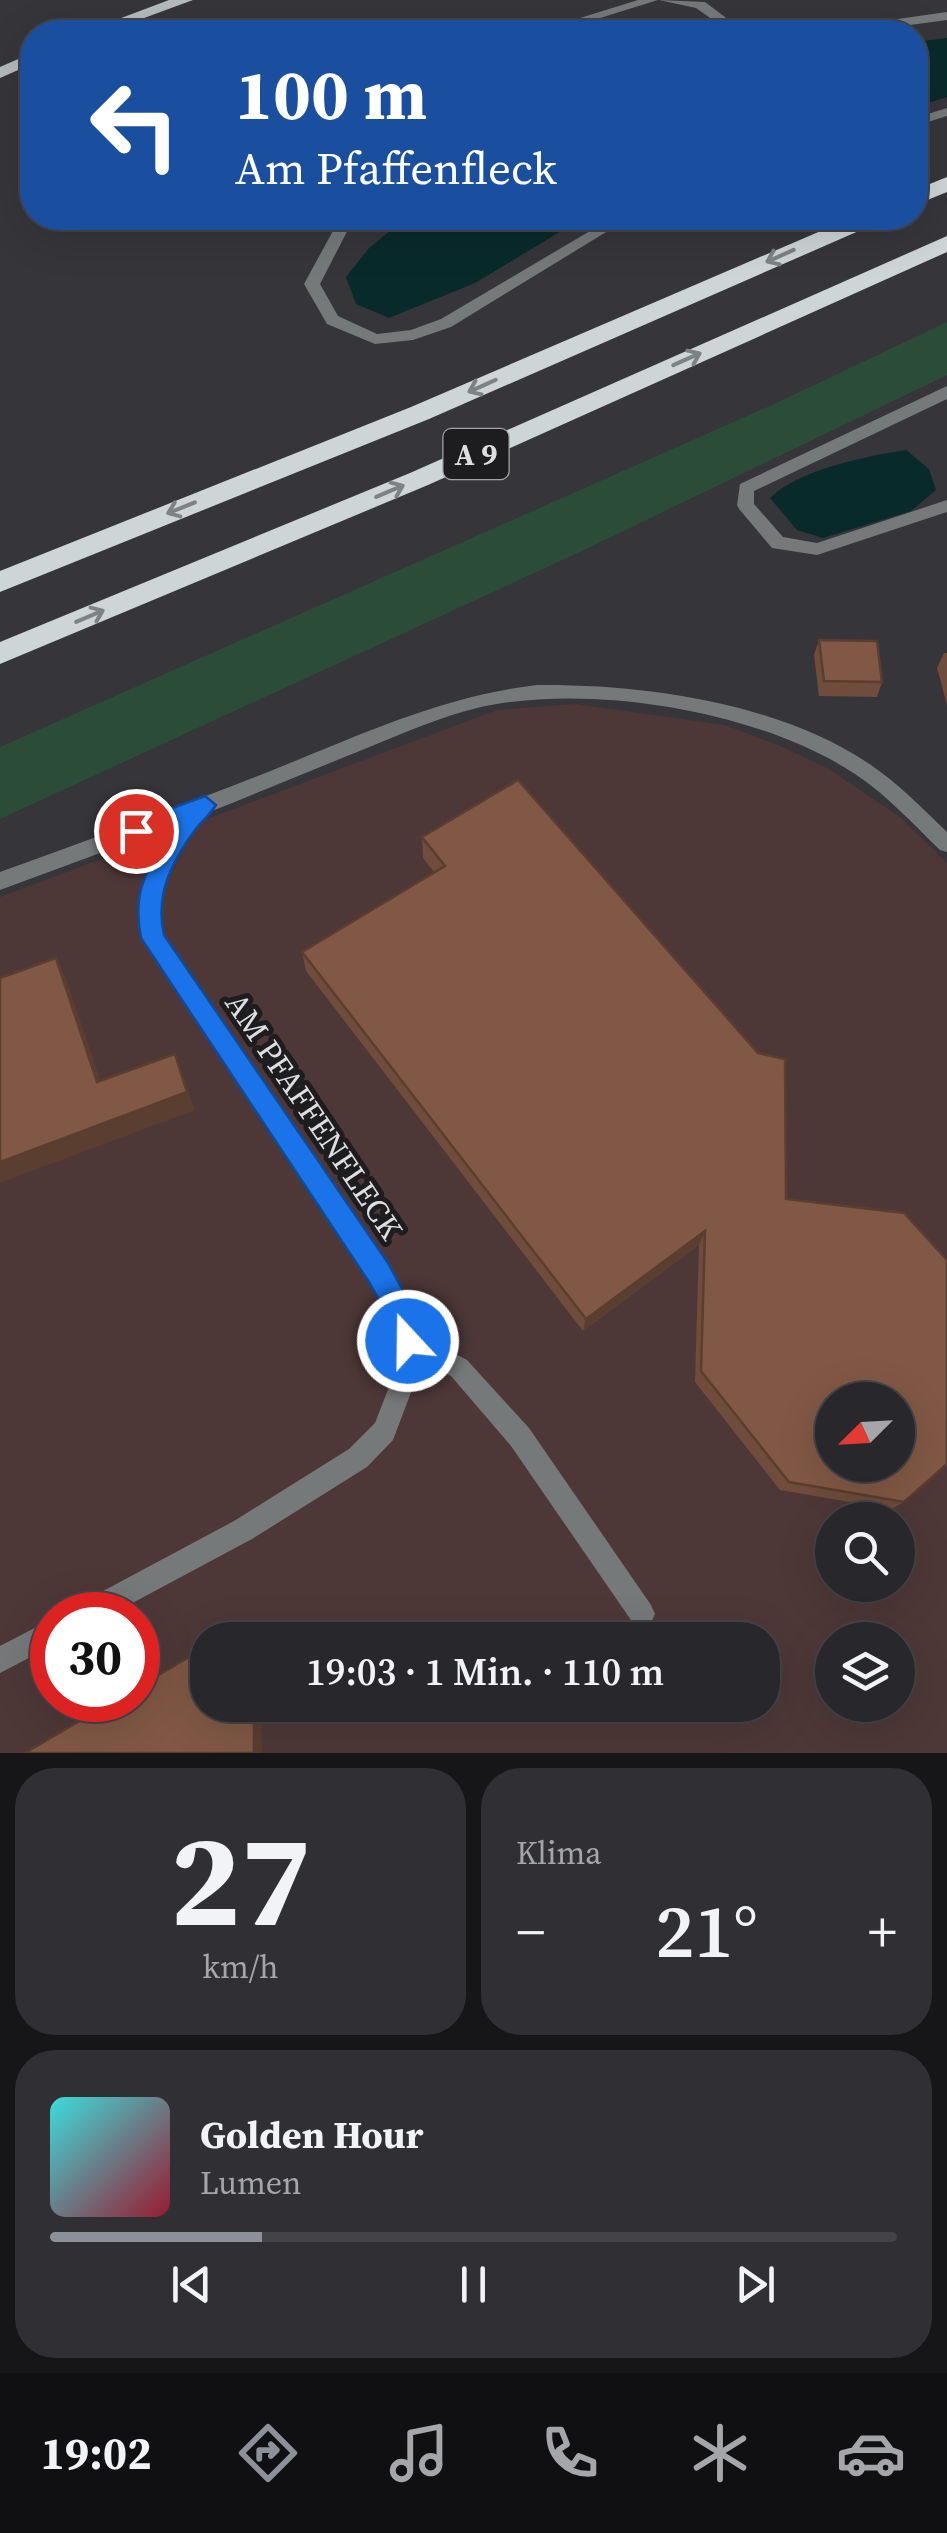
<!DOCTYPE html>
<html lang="de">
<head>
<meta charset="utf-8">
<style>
	:root { --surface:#28282c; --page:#303034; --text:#f1f3f6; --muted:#a5a6a9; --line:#444448; --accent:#8c9099 }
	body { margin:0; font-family:"Source Serif 4",serif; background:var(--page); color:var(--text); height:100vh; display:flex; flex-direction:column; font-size:38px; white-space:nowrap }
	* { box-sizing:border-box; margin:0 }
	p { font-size:32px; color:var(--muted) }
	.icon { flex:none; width:55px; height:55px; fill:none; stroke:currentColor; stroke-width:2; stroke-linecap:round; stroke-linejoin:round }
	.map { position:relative; height:1753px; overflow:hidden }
	.panel { display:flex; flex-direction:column; gap:15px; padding:15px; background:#161618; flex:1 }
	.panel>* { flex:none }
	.top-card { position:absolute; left:20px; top:20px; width:908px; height:210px; border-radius:40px; box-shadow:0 10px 40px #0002,0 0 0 2px var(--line); background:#1a4fa0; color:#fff; overflow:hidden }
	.needle { width:65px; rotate:246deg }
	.buttons { position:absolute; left:815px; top:1382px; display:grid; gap:20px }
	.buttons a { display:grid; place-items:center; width:100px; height:100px; border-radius:50%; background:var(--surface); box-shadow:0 10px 40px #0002,0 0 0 2px var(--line); font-size:50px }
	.speed { position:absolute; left:30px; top:1592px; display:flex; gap:20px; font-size:50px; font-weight:700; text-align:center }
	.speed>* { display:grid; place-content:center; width:130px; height:130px; border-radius:50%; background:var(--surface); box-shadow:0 10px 40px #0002,0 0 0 2px var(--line); line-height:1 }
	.speed .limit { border:15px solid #d22; background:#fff; color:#111 }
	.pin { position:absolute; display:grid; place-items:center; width:85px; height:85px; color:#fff; margin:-42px; border:5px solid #fff; border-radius:50%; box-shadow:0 2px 10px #0007 }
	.me { position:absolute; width:110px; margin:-55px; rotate:339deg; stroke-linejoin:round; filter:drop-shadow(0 0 8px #0008) }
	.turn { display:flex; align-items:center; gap:35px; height:210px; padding:0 50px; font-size:45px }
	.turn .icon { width:130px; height:130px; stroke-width:2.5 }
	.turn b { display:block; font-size:70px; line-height:85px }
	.big { font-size:75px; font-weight:600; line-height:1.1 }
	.panel .card { flex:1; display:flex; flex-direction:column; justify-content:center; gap:15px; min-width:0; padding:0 35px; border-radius:40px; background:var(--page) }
	.panel .dial { align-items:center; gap:0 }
	.dial b { font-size:130px; line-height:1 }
	.song { display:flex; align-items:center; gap:30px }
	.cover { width:120px; height:120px; border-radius:15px; background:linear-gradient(135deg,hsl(180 70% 55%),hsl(350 70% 35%)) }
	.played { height:10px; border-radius:5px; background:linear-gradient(90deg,var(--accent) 25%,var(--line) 25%) }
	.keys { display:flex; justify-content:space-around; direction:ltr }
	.heat { display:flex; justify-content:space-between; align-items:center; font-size:55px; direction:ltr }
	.panel .tiles { flex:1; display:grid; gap:15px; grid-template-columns:1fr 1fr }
	.card:last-child { grid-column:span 2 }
	.trip { position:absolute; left:190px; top:1622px; width:590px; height:100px; border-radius:40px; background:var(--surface); box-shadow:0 10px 40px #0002,0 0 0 2px var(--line); font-weight:600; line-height:100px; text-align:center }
	.tab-bar { display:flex; height:160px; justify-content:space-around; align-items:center; background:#101012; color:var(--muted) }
	.tab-bar .icon { width:70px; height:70px }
	.tab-bar .active { color:var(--accent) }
	.tab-bar b { font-size:45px; color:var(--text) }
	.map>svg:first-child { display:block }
	.commercial { fill:#4d3837; fill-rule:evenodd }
	.green { fill:#2b4d38 }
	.water { fill:#092a2b }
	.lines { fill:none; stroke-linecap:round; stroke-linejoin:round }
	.lane { fill:#767979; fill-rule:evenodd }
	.street { fill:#767979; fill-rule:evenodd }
	.primary { fill:#b4bbbc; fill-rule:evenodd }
	.highway { fill:#cdd5d6; fill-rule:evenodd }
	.wall { fill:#6f4c3b }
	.shaded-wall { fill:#5a3e30 }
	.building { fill:#815845; stroke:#5a3e30; stroke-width:2.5; fill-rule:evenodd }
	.oneway { stroke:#7e8284 }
	.route { fill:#1a73e8; stroke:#114b97; stroke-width:2.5 }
	.labels { text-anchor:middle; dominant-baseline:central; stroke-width:10; stroke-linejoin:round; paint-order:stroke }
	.shield { fill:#1d1d20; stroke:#a4a4a7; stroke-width:2.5 }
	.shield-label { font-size:30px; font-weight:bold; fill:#dedee1 }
	.street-label { font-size:32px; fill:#dedee1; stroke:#1d1d20 }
</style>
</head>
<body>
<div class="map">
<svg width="947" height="1753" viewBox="0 0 947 1753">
	<rect width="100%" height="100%" fill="#36353a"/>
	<path class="commercial" d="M575 704 725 725 778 745 829 769 901 818 947 863V1753H0V897L497 710ZM832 1400H898V1465H832ZM832 1520H898V1585H832ZM52 1615H138V1700H52ZM208 1640H762V1705H208ZM832 1640H898V1705H832Z"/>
	<path class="green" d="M947 322V375L582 551 0 819V747L772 405Z"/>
	<g class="water">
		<path d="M947 38V97L915 107V42Z"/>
		<path d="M406 218H583L475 283 389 318 356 304 346 277 369 248Z"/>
		<path d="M906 450 929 469 936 490 911 511 823 538 797 530 770 498C797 470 867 456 906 450Z"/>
	</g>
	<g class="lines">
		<g class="lane">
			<path d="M638 0H658L555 32H535Z"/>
			<path d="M659 0 705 2 745 32H730L696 8Z"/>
			<path d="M947 12V20L858 32H827L834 28Z"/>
			<path d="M947 108V116L915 126V118Z"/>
			<path d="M340 218H354L320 284 338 316 377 334 411 330 441 319 612 218H629L451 327 413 340 375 344 327 324 304 284Z"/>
			<path d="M947 386V399L754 491V504L783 537 817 543 947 500V512L817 555 772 548 739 509 737 505 740 484Z"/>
			<path d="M408 1329 467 1360 529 1428 651 1605 655 1614 651 1623 642 1627 633 1623 511 1446 451 1376 400 1349 396 1341 400 1333Z"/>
		</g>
		<g class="street">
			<path d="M537 685C646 684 780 703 871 765 899 784 923 809 947 832V852L940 850C913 824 887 795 855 774 760 711 592 683 481 707 442 716 404 733 367 748 315 769 264 790 212 811 178 847 156 884 163 936L387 1265 406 1302 420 1341 418 1374 393 1440 367 1467 252 1539 110 1615H71L75 1606 234 1521 349 1449 375 1423 394 1374 396 1341 388 1314 371 1281 143 938C137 895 150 859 176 825L0 890V872C88 840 176 808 263 774 353 738 440 696 537 685Z"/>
			<path d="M52 1619V1646L0 1673V1646Z"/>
		</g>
		<g class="primary">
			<path d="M169 0H193L106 32H84Z"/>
			<path d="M32 53V64L0 78V67Z"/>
		</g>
		<g class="highway">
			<path d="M947 177V192L915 205V190Z"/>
			<path d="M851 218H880L877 223 429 419 0 592V571L411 407Z"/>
			<path d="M947 236V252L428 485 0 664V642L410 473Z"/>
		</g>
	</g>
	<g class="wall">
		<path d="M819 640 882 682 877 697 819 696 814 655Z"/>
		<path d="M944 653H947V705L937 668Z"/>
		<path d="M422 837 786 1199 904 1502 891 1509 780 1490 695 1382 699 1245 583 1331 306 971 302 952 434 872 423 858Z"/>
	</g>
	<g class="shaded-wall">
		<path d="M56 958 66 979 107 1100 97 1082Z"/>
		<path d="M175 1054 195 1110 0 1183V1162Z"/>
		<path d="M705 1231 699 1245 583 1331 586 1319Z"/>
		<path d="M254 1705H261L262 1753H254Z"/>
	</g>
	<g class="building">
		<path d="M819 640 877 641 882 682 824 681Z"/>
		<path d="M518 780 758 1053 785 1059 786 1199 904 1213 947 1260V1464L904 1502 789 1482 701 1371 705 1231 586 1319 302 952 445 866 422 837ZM832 1400H898V1465H832Z"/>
		<path d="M56 958 97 1082 175 1054 187 1092 0 1162V978Z"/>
		<path d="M232 1632 234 1640H218Z"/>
		<path d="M208 1646V1705H254V1753H25L115 1700H138V1687Z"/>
	</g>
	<defs><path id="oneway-shaft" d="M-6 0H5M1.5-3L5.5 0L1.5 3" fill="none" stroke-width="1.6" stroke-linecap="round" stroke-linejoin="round" transform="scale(2.5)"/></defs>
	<g class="oneway">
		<use href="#oneway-shaft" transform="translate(780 256) rotate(156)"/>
		<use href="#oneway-shaft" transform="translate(687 359) rotate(-24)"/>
		<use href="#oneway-shaft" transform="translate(482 386) rotate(156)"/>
		<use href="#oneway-shaft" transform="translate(390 491) rotate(-23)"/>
		<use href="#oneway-shaft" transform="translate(181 508) rotate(158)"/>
		<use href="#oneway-shaft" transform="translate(90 616) rotate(-23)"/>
	</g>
	<path class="route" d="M205 796 216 805C210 815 202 821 195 830 171 863 155 895 164 935L388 1263 408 1300 422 1341 418 1351 408 1355 398 1351 387 1314 369 1282 141 938C131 888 149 868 174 826L136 840 125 831 129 824Z"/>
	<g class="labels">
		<rect class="shield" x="443.5" y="429" width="65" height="50" rx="8"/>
		<g class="shield-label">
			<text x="476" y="454">A 9</text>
		</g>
		<g class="street-label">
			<text transform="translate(314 1116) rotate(56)">AM PFAFFENFLECK</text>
		</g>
	</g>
</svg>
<div class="buttons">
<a><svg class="needle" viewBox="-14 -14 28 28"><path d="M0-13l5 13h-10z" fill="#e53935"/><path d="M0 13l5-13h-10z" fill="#a5a6a9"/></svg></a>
<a><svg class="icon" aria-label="search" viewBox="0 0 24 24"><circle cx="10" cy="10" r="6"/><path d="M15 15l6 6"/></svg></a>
<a><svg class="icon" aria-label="layers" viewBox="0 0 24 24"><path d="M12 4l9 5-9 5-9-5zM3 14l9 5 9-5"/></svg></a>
</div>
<div class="speed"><div class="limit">30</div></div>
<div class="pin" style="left:136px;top:831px;background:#d93025"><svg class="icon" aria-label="arrive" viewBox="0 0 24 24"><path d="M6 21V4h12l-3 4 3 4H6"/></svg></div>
<svg class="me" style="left:408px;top:1341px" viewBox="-20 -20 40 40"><circle r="17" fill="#1a73e8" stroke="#fff" stroke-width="3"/><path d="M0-11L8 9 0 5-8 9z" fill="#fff"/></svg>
<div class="trip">19:03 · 1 Min. · 110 m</div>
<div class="top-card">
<div class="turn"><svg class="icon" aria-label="left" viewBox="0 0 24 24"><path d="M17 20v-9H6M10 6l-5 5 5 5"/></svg><div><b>100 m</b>Am Pfaffenfleck</div></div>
</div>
</div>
<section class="panel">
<div class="tiles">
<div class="card dial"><b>27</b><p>km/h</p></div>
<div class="card"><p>Klima</p>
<div class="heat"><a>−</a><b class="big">21°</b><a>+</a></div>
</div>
<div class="card">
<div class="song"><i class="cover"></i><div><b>Golden Hour</b><p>Lumen</p></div></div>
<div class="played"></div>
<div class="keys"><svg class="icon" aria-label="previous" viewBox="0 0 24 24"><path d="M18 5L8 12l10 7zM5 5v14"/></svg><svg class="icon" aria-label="pause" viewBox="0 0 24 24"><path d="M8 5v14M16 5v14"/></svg><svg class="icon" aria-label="next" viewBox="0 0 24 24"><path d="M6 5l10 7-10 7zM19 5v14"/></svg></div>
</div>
</div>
</section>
<nav class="tab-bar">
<b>19:02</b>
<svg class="icon active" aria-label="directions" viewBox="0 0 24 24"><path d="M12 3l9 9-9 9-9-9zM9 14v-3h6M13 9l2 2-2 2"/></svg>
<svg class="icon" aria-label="music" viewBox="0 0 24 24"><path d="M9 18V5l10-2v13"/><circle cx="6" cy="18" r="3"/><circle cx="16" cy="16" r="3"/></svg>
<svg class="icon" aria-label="phone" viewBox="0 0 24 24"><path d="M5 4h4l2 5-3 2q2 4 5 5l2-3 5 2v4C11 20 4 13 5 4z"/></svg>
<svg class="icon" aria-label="climate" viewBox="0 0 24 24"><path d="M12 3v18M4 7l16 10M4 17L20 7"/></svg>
<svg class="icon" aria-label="car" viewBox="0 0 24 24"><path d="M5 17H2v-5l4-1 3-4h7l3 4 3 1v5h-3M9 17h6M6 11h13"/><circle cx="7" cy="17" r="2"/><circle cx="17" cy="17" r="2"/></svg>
</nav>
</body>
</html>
